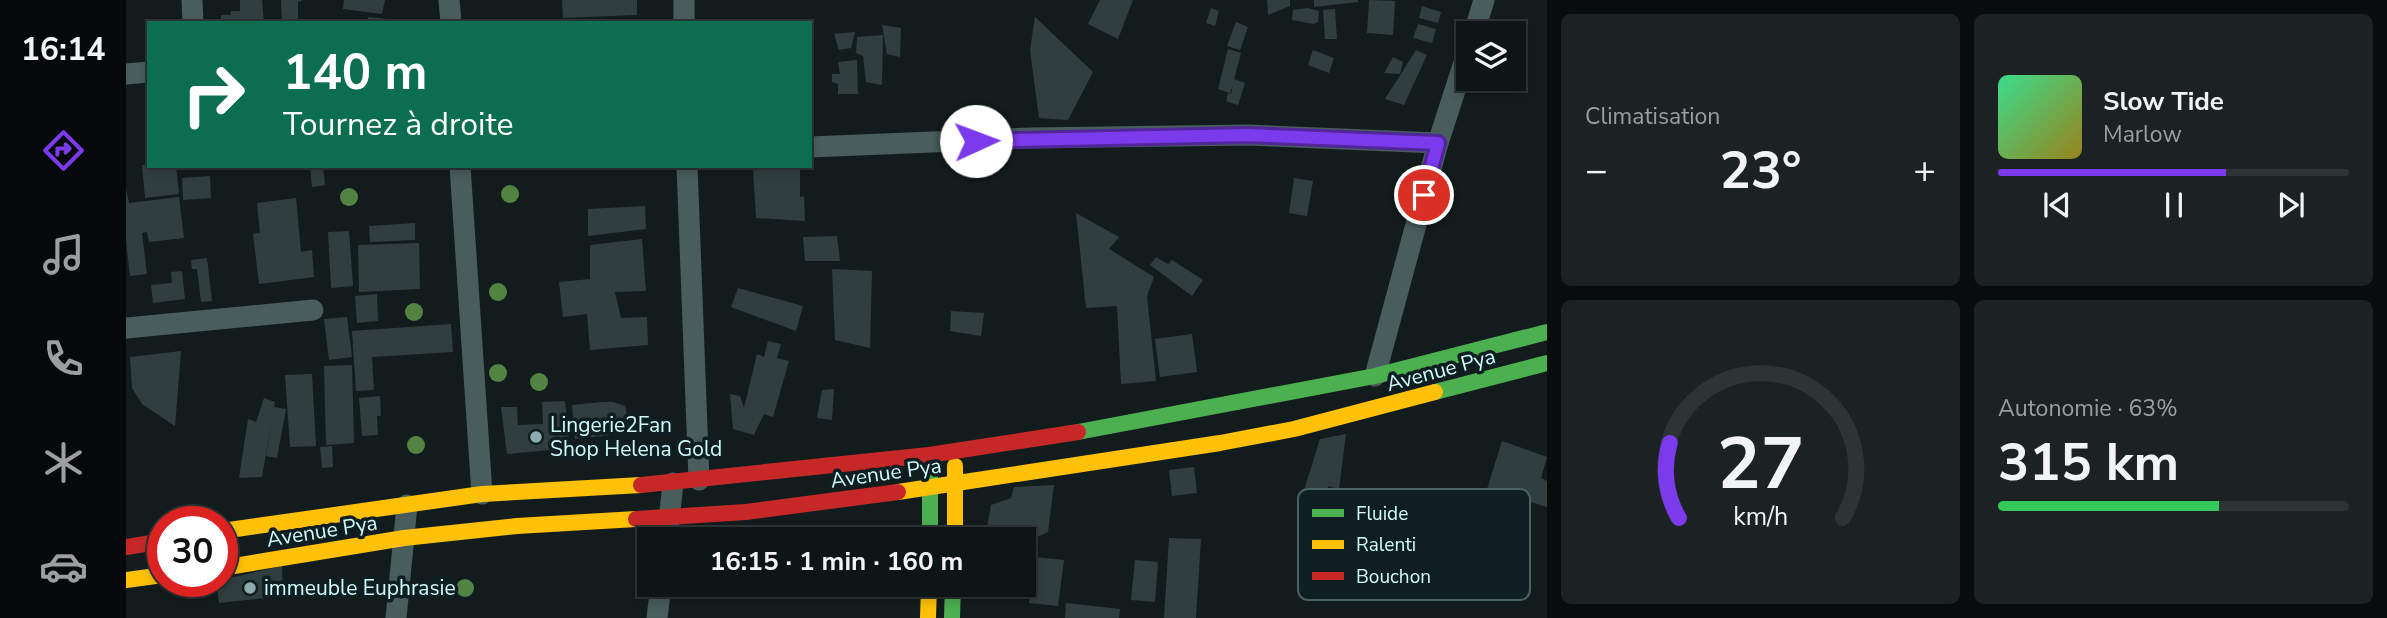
<!DOCTYPE html>
<html lang="fr">
<head>
<meta charset="utf-8">
<style>
	:root { --surface:#0e1516; --page:#1c2223; --text:#f1f3f6; --muted:#9b9fa1; --line:#2e3435; --accent:#7c3aed }
	body { margin:0; font-family:"Nunito Sans",sans-serif; background:var(--page); color:var(--text); height:100vh; display:flex; flex-direction:column; font-size:26px; white-space:nowrap }
	* { box-sizing:border-box; margin:0 }
	p { font-size:23px; color:var(--muted) }
	.icon { flex:none; width:38px; height:38px; fill:none; stroke:currentColor; stroke-width:2; stroke-linecap:round; stroke-linejoin:round }
	.map { position:relative; flex:1; overflow:hidden }
	.panel { display:flex; flex-direction:column; gap:14px; padding:14px; background:#080c0c; width:840px }
	.panel>* { flex:none }
	.banner { position:absolute; left:21px; top:21px; width:665px; height:147px; border-radius:0px; box-shadow:0 4px 10px #0003,0 0 0 2px var(--line); background:#0b6e4f; color:#fff; overflow:hidden }
	.fabs { position:absolute; left:1330px; top:21px; display:grid; gap:14px }
	.fabs a { display:grid; place-items:center; width:70px; height:70px; border-radius:0px; background:var(--surface); box-shadow:0 4px 10px #0003,0 0 0 2px var(--line); font-size:35px }
	.speed { position:absolute; left:21px; top:506px; display:flex; gap:14px; font-size:35px; font-weight:700; text-align:center }
	.speed>* { display:grid; place-content:center; width:91px; height:91px; border-radius:50%; background:var(--surface); box-shadow:0 4px 10px #0003,0 0 0 2px var(--line); line-height:1 }
	.speed .limit { border:10px solid #d22; background:#fff; color:#111 }
	.pin { position:absolute; display:grid; place-items:center; width:60px; height:60px; color:#fff; margin:-30px; border:4px solid #fff; border-radius:50%; box-shadow:0 2px 7px #0007 }
	.me { position:absolute; width:77px; margin:-38px; rotate:88deg; stroke-linejoin:round; filter:drop-shadow(0 0 5px #0008) }
	.turn { display:flex; align-items:center; gap:24px; height:147px; padding:0 21px; font-size:32px }
	.turn .icon { width:91px; height:91px; stroke-width:2.5 }
	.turn b { display:block; font-size:49px; line-height:60px }
	.big { font-size:52px; font-weight:700; line-height:1.1 }
	.panel .card { flex:1; display:flex; flex-direction:column; justify-content:center; gap:10px; min-width:0; padding:0 24px; border-radius:10px; background:var(--page) }
	.panel .dial { align-items:center; gap:0 }
	.dial svg { height:182px; overflow:visible; fill:none; stroke:var(--line); stroke-width:7; stroke-linecap:round; text-anchor:middle }
	.dial text { fill:var(--text); stroke:none }
	.song { display:flex; align-items:center; gap:21px }
	.cover { width:84px; height:84px; border-radius:10px; background:linear-gradient(135deg,hsl(150 70% 55%),hsl(50 70% 35%)) }
	.played { height:7px; border-radius:4px; background:linear-gradient(90deg,var(--accent) 65%,var(--line) 65%) }
	.keys { display:flex; justify-content:space-around; direction:ltr }
	.heat { display:flex; justify-content:space-between; align-items:center; font-size:38px; direction:ltr }
	.charge { height:10px; border-radius:5px; background:linear-gradient(90deg,#34c759 63%,var(--line) 0) }
	.panel .tiles { flex:1; display:grid; gap:14px; grid-template-columns:repeat(2,1fr) }
	.trip { position:absolute; left:511px; top:527px; width:399px; height:70px; border-radius:0px; background:var(--surface); box-shadow:0 4px 10px #0003,0 0 0 2px var(--line); font-weight:700; line-height:70px; text-align:center }
	main { display:flex; flex:1; min-height:0 }
	.tab-bar { display:flex; flex-direction:column; width:126px; justify-content:space-around; align-items:center; background:#060809; color:var(--muted) }
	.tab-bar .icon { width:49px; height:49px }
	.tab-bar .selected { color:var(--accent) }
	.tab-bar b { font-size:32px; color:var(--text) }
	.map>svg:first-child { display:block }
	.building { fill:#313e3f }
	.lines { fill:none; stroke-linecap:round; stroke-linejoin:round }
	.street { stroke:#485d5c; stroke-width:21 }
	.fast { stroke:#4caf50; stroke-width:16 }
	.slow { stroke:#ffc107; stroke-width:16 }
	.jam { stroke:#c62828; stroke-width:16 }
	.tree { fill:#538343 }
	.route-casing { stroke:#51269a; stroke-width:18 }
	.route { stroke:#7c3aed; stroke-width:12 }
	.poi-dot { fill:#8eacae; stroke:#0f1f21; stroke-width:2.5 }
	.labels { text-anchor:middle; dominant-baseline:central; stroke-width:7; stroke-linejoin:round; paint-order:stroke }
	.street-label { font-size:21px; fill:#d1fafc; stroke:#0f1f21 }
	.poi-label { font-size:21px; fill:#d1fafc; stroke:#0f1f21; text-anchor:start }
	.key { fill:#0f1f21; stroke:#496163; stroke-width:2 }
	.key-label { font-size:19px; fill:#d1fafc }
</style>
</head>
<body>
<main>
<nav class="tab-bar">
<b>16:14</b>
<svg class="icon selected" aria-label="directions" viewBox="0 0 24 24"><path d="M12 3l9 9-9 9-9-9zM9 14v-3h6M13 9l2 2-2 2"/></svg>
<svg class="icon" aria-label="music" viewBox="0 0 24 24"><path d="M9 18V5l10-2v13"/><circle cx="6" cy="18" r="3"/><circle cx="16" cy="16" r="3"/></svg>
<svg class="icon" aria-label="phone" viewBox="0 0 24 24"><path d="M5 4h4l2 5-3 2q2 4 5 5l2-3 5 2v4C11 20 4 13 5 4z"/></svg>
<svg class="icon" aria-label="climate" viewBox="0 0 24 24"><path d="M12 3v18M4 7l16 10M4 17L20 7"/></svg>
<svg class="icon" aria-label="car" viewBox="0 0 24 24"><path d="M5 17H2v-5l4-1 3-4h7l3 4 3 1v5h-3M9 17h6M6 11h13"/><circle cx="7" cy="17" r="2"/><circle cx="17" cy="17" r="2"/></svg>
</nav>
<div class="map">
<svg width="1421" height="618" viewBox="0 0 1421 618">
	<rect width="100%" height="100%" fill="#131c1d"/>
	<g class="building">
		<path d="M114 0H136L138 23H95V15H105V11H114Z"/>
		<path d="M155 0H178L172 2V23H156Z"/>
		<path d="M218 0H259L256 14 217 9Z"/>
		<path d="M436 0H511V15L437 18Z"/>
		<path d="M974 0H1007L992 39 962 24Z"/>
		<path d="M1141 0H1164V6L1142 15Z"/>
		<path d="M1188 0H1232V2L1188 7Z"/>
		<path d="M1243 0 1269 1 1267 35 1241 33Z"/>
		<path d="M1296 6 1315 12 1312 23 1293 18Z"/>
		<path d="M1085 8 1093 11 1089 26 1080 23Z"/>
		<path d="M1182 8 1193 11 1192 22 1188 24 1166 20 1167 10Z"/>
		<path d="M1209 9 1211 39H1199L1197 10Z"/>
		<path d="M242 17 281 21V23H242Z"/>
		<path d="M909 17 967 72 942 120 913 118 904 50Z"/>
		<path d="M1110 22 1122 27 1114 50 1101 46Z"/>
		<path d="M1292 24 1310 29 1306 43 1287 38Z"/>
		<path d="M756 25 775 28 774 57 761 54Z"/>
		<path d="M729 32 725 48 713 50 708 34Z"/>
		<path d="M757 35 756 85 740 82 737 56 730 53 731 37Z"/>
		<path d="M1102 49 1115 53 1108 79 1119 83 1112 105 1100 101 1102 93 1105 94 1107 85 1104 93 1092 89Z"/>
		<path d="M1187 50 1208 58 1203 73 1182 65Z"/>
		<path d="M1290 50 1301 55 1278 105 1259 99Z"/>
		<path d="M1267 57 1277 62 1274 74 1258 73Z"/>
		<path d="M731 60 732 94H712V84L706 82V74H714L712 62Z"/>
		<path d="M23 164V166H50L53 194 19 198 16 165Z"/>
		<path d="M184 166H197L199 185 186 187Z"/>
		<path d="M647 166H674V197L678 196 679 221 630 218 627 169Z"/>
		<path d="M84 176 85 198 57 200 56 178Z"/>
		<path d="M1168 178 1187 181 1181 216 1163 213Z"/>
		<path d="M0 189 3 203 53 197 58 238 23 242 21 232 16 233 21 274 4 276 0 241Z"/>
		<path d="M170 198 175 252 186 250 188 277 133 284 127 234 134 233 131 203Z"/>
		<path d="M519 206 520 229 462 236V209Z"/>
		<path d="M950 213 993 237 983 249 1028 277 1021 296 1030 381 995 384 991 306 960 308Z"/>
		<path d="M289 223V240L244 242 243 226Z"/>
		<path d="M223 231 227 286 205 288 202 232Z"/>
		<path d="M711 236 714 261H679L677 237Z"/>
		<path d="M516 239 520 291 489 292 495 318 521 317 522 345 464 350 461 314 437 317 433 282 464 279V245Z"/>
		<path d="M293 243 294 289 233 292 232 245Z"/>
		<path d="M1030 257 1042 264 1046 260 1077 280 1066 296 1024 265Z"/>
		<path d="M81 258 86 301 75 302 71 269H66L65 260Z"/>
		<path d="M706 269 746 271 744 348 709 340Z"/>
		<path d="M56 271 59 299 27 303 25 285 46 283 45 272Z"/>
		<path d="M612 288 677 306 670 331 605 307Z"/>
		<path d="M251 294 252 321 231 323 229 296Z"/>
		<path d="M825 311 858 313 855 336 824 331Z"/>
		<path d="M221 317 226 357 203 360 198 319Z"/>
		<path d="M325 324 327 352 246 357 248 390 230 391 226 331Z"/>
		<path d="M1066 334 1071 372 1034 377 1029 339Z"/>
		<path d="M642 341 655 344 651 358 663 361 647 417 638 414 628 435 607 429 604 394 614 396 618 408 631 354 638 357Z"/>
		<path d="M55 351 49 426 16 404 6 388 4 357Z"/>
		<path d="M226 365 228 443 200 445 198 366Z"/>
		<path d="M186 374 190 446 164 447 159 375Z"/>
		<path d="M708 389 706 420 691 418 696 390Z"/>
		<path d="M254 396 255 416H251L252 435 236 436 233 398Z"/>
		<path d="M138 398 149 402 148 407 160 409 151 458 140 456 147 413 136 477 113 478 122 419 130 422Z"/>
		<path d="M439 401 444 448 381 454 375 407H391L392 425 417 424 416 402Z"/>
		<path d="M476 402H487L499 406 505 433 449 439 446 405Z"/>
		<path d="M1220 434 1213 489 1202 486 1200 502 1188 498 1187 495 1178 490 1194 439Z"/>
		<path d="M1376 441 1421 457 1415 478 1421 481V507L1361 489Z"/>
		<path d="M206 446 207 467 196 468 194 447Z"/>
		<path d="M1068 467 1071 493 1046 496 1043 470Z"/>
		<path d="M928 485 922 532 898 543V539H859L865 505 885 498 888 487Z"/>
		<path d="M1043 538 1075 539 1070 618H1038Z"/>
		<path d="M908 557 938 560 932 606 903 603Z"/>
		<path d="M1009 560 1032 562 1029 602 1005 600Z"/>
		<path d="M156 566 157 596 93 603 90 581Z"/>
		<path d="M940 603 994 609 993 618H939Z"/>
	</g>
	<g class="lines">
		<g class="street">
			<path d="M66 0 67 23"/>
			<path d="M323 0 325 23"/>
			<path d="M558 0V23"/>
			<path d="M1348 33 1358 0"/>
			<path d="M0 74 23 72"/>
			<path d="M684 147 905 138 1122 135 1312 143"/>
			<path d="M334 166 356 494"/>
			<path d="M561 166 573 480"/>
			<path d="M0 328 187 310"/>
			<path d="M1249 376 1312 143 1342 50"/>
			<path d="M541 539 547 483"/>
			<path d="M270 618 281 505"/>
			<path d="M531 618 535 584"/>
		</g>
		<g class="fast">
			<path d="M1309 392 1421 363"/>
			<path d="M952 432 1249 376 1421 332"/>
			<path d="M804 469V539"/>
			<path d="M826 618 827 584"/>
		</g>
		<g class="slow">
			<path d="M829 466V539"/>
			<path d="M772 492 1094 443 1168 429 1309 392"/>
			<path d="M96 531 356 494 515 485"/>
			<path d="M96 568 278 538 391 526 510 519"/>
			<path d="M0 580 37 575"/>
			<path d="M802 618 803 584"/>
		</g>
		<g class="jam">
			<path d="M515 485 803 455 952 432"/>
			<path d="M510 519 620 512 772 492"/>
			<path d="M0 547 37 541"/>
		</g>
	</g>
	<g class="tree">
		<circle cx="384" cy="194" r="9"/>
		<circle cx="223" cy="197" r="9"/>
		<circle cx="372" cy="292" r="9"/>
		<circle cx="288" cy="312" r="9"/>
		<circle cx="372" cy="373" r="9"/>
		<circle cx="413" cy="382" r="9"/>
		<circle cx="290" cy="445" r="9"/>
		<circle cx="339" cy="588" r="9"/>
	</g>
	<g class="lines">
		<defs>
			<path id="route" d="M850 141 1122 135 1312 143 1298 195"/>
		</defs>
		<use href="#route" class="route-casing"/>
		<use href="#route" class="route"/>
	</g>
	<g class="poi-dot">
		<circle cx="410" cy="437" r="7"/>
		<circle cx="124" cy="588" r="7"/>
	</g>
	<g class="labels">
		<g class="street-label">
			<text transform="translate(1315 370) rotate(-15)">Avenue Pya</text>
			<text transform="translate(760 473) rotate(-8)">Avenue Pya</text>
			<text transform="translate(196 531) rotate(-9)">Avenue Pya</text>
		</g>
		<g class="poi-label">
			<text x="424" y="425">Lingerie2Fan<tspan x="424" dy="24">Shop Helena Gold</tspan></text>
			<text x="138" y="588">immeuble Euphrasie</text>
		</g>
	</g>
	<rect x="1172" y="489" width="232" height="111" rx="10" class="key"/>
	<rect x="1186" y="509" width="32" height="8" fill="#4caf50"/>
	<rect x="1186" y="540" width="32" height="9" fill="#ffc107"/>
	<rect x="1186" y="572" width="32" height="8" fill="#c62828"/>
	<g class="key-label">
		<text x="1230" y="520">Fluide</text>
		<text x="1230" y="551">Ralenti</text>
		<text x="1230" y="583">Bouchon</text>
	</g>
</svg>
<div class="fabs">
<a><svg class="icon" aria-label="layers" viewBox="0 0 24 24"><path d="M12 4l9 5-9 5-9-5zM3 14l9 5 9-5"/></svg></a>
</div>
<div class="speed"><div class="limit">30</div></div>
<div class="pin" style="left:1298px;top:195px;background:#d93025"><svg class="icon" aria-label="arrive" viewBox="0 0 24 24"><path d="M6 21V4h12l-3 4 3 4H6"/></svg></div>
<svg class="me" style="left:850px;top:141px" viewBox="-20 -20 40 40"><circle r="19" fill="#fff"/><path d="M0-13L10 11 0 6-10 11z" fill="#7c3aed"/></svg>
<div class="trip">16:15 · 1 min · 160 m</div>
<div class="banner">
<div class="turn"><svg class="icon" aria-label="right" viewBox="0 0 24 24"><path d="M7 20v-9h11M14 6l5 5-5 5"/></svg><div><b>140 m</b>Tournez à droite</div></div>
</div>
</div>
<section class="panel">
<div class="tiles">
<div class="card"><p>Climatisation</p>
<div class="heat"><a>−</a><b class="big">23°</b><a>+</a></div>
</div>
<div class="card">
<div class="song"><i class="cover"></i><div><b>Slow Tide</b><p>Marlow</p></div></div>
<div class="played"></div>
<div class="keys"><svg class="icon" aria-label="previous" viewBox="0 0 24 24"><path d="M18 5L8 12l10 7zM5 5v14"/></svg><svg class="icon" aria-label="pause" viewBox="0 0 24 24"><path d="M8 5v14M16 5v14"/></svg><svg class="icon" aria-label="next" viewBox="0 0 24 24"><path d="M6 5l10 7-10 7zM19 5v14"/></svg></div>
</div>
<div class="card dial"><svg viewBox="0 0 100 80">
<path d="M14 69A42 42 0 1 1 86 69"/>
<path d="M14 69A42 42 0 0 1 10 36" stroke="#7c3aed"/>
<text x="50" y="56" font-size="32" font-weight="700">27</text>
<text x="50" y="72" font-size="11">km/h</text>
</svg></div>
<div class="card"><p>Autonomie · 63%</p><b class="big">315 km</b><div class="charge"></div></div>
</div>
</section>
</main>
</body>
</html>
